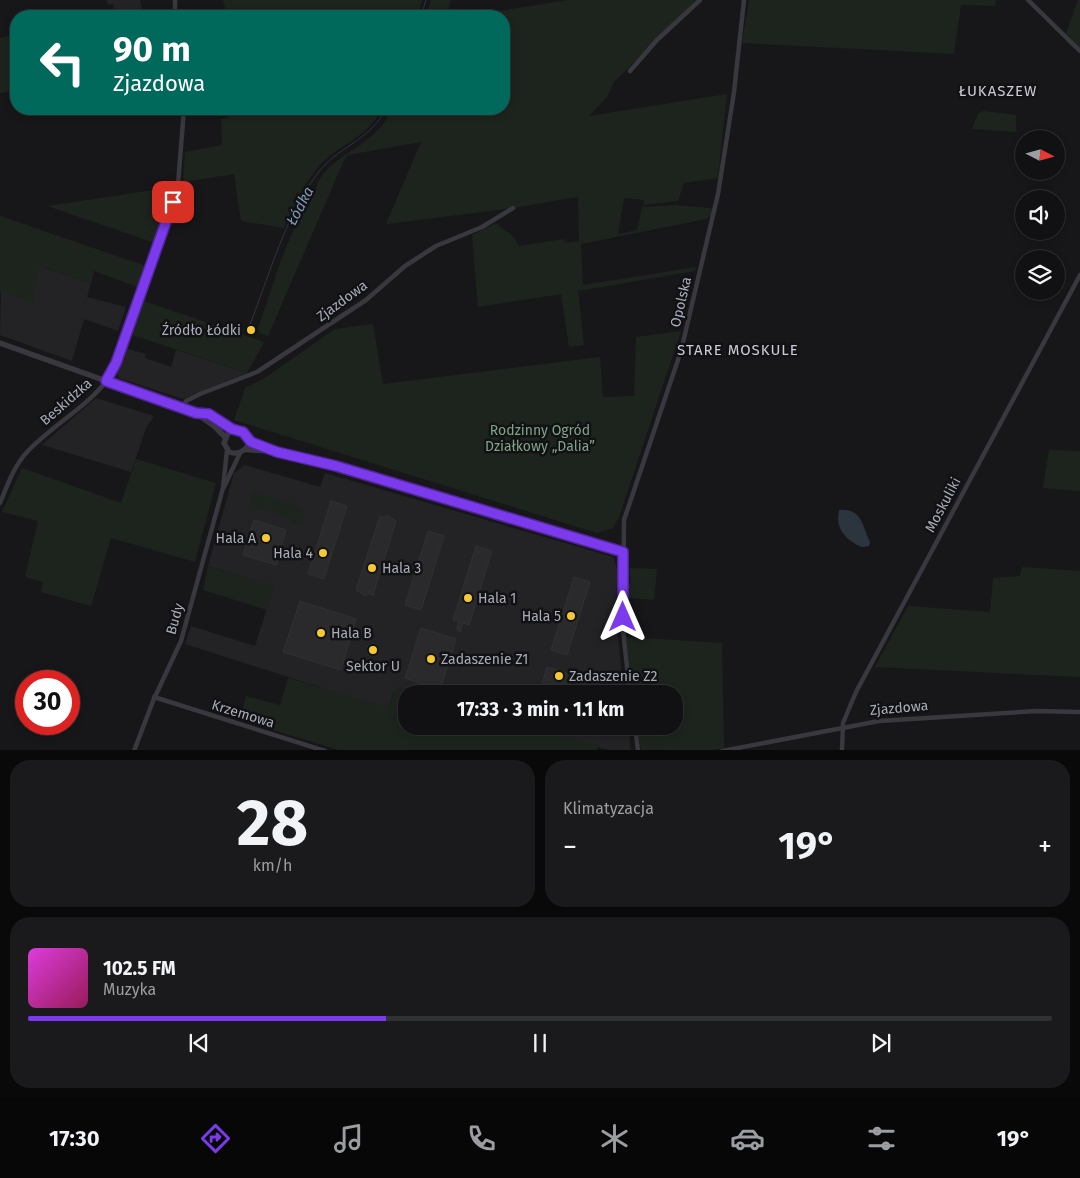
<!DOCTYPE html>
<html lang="pl">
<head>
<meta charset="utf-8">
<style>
	:root { --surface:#111113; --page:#1a1a1c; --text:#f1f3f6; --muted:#9c9da0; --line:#303133; --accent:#7c3aed }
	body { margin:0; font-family:"Fira Sans",sans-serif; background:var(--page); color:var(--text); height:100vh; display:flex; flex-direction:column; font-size:19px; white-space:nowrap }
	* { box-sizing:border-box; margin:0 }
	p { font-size:16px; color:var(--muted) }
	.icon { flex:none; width:28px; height:28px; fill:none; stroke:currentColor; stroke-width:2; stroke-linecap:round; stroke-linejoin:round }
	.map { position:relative; height:750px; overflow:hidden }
	.side { display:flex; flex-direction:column; gap:10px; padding:10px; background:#09090a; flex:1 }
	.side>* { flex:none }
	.banner { position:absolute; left:10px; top:10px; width:500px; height:105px; border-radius:20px; box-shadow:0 2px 8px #0003,0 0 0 1px var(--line); background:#00695c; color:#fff; overflow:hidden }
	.needle { width:32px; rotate:96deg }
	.controls { position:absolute; left:1015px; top:130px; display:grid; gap:10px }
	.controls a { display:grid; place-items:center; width:50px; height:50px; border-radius:50%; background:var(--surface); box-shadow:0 2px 8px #0003,0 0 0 1px var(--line); font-size:25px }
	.speed { position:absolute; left:15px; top:670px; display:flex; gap:10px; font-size:25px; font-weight:700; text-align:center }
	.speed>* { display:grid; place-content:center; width:65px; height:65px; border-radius:50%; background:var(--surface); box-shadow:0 2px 8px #0003,0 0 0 1px var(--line); line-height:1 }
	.speed .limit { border:8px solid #d22; background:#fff; color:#111 }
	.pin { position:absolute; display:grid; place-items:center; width:42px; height:42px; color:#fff; margin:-21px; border-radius:10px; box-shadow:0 2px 8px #0006 }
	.me { position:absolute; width:55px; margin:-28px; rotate:0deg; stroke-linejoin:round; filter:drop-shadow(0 0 4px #0008) }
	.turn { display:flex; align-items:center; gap:18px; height:105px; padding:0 20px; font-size:22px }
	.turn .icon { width:65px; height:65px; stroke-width:2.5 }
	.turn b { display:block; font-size:35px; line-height:42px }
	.big { font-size:38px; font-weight:700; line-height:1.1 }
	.side .tile { flex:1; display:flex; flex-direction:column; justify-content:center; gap:8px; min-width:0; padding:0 18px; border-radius:20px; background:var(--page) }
	.side .dial { align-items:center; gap:0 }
	.dial b { font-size:65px; line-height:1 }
	.song { display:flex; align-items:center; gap:15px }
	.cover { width:60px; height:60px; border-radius:8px; background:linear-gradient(135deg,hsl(300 70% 55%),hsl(330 70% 35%)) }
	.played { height:5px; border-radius:2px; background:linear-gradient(90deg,var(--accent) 35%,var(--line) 35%) }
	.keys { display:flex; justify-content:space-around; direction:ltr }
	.heat { display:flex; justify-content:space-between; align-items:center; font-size:28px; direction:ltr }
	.side .tiles { flex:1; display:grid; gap:10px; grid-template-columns:1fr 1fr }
	.tile:last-child { grid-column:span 2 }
	.trip { position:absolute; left:398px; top:685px; width:285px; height:50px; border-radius:20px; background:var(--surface); box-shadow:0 2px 8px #0003,0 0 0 1px var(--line); font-weight:700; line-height:50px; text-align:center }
	.menu { display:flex; height:80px; justify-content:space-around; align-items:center; background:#070708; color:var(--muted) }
	.menu .icon { width:35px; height:35px }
	.menu .current { color:var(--accent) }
	.menu b { font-size:22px; color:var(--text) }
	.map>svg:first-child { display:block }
	.built { fill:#232326 }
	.green { fill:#1d241e }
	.water { fill:#2c343d }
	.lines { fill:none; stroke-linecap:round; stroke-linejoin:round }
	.stream { stroke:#2c343d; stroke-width:1 }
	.building { fill:#2a2a2d; stroke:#313135 }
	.minor { stroke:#38383e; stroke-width:4.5 }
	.tertiary { stroke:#38383e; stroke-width:5.5 }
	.route-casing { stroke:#51269a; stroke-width:12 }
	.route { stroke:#7c3aed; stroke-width:9 }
	.poi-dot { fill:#f5c933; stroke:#121214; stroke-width:2 }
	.labels { text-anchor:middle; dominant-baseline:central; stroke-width:5; stroke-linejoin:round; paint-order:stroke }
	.street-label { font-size:14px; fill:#a9acb9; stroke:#121214 }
	.poi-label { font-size:14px; fill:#a9acb9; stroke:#121214; text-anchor:start }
	.park-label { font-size:14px; fill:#7fa486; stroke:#121214 }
	.neighbourhood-label { font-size:15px; letter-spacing:1px; fill:#cacbd5; stroke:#121214 }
	.water-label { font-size:15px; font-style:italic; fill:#7f96b4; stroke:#121214 }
</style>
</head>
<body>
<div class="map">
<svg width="1080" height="751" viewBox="0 0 1080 751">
	<rect width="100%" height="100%" fill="#171719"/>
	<g class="built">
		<path d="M107 0H140L142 9 114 14 113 4 108 5Z"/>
		<path d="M39 266 91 283 87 297 126 307 118 331 84 319 72 361 0 335 1 291Z"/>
		<path d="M125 348 146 354 145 358 171 367 176 350 247 373 183 399 119 378 117 373Z"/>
		<path d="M96 398 154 416 146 428 131 472 42 445Z"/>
		<path d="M245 465 320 487 325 473 613 557 621 580 617 583 616 619 624 694 406 695 394 691 388 709 185 644 191 626 255 646 274 586 208 566 234 473Z"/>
		<path d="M516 726H628L631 750H609Z"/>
	</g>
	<g class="green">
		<path d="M223 0H422L418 16H227Z"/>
		<path d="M431 0H451L446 16H426Z"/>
		<path d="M568 0H696L614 82 607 97 589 116 727 94 718 178 684 183 678 201 643 205 644 200 624 198 618 234 637 230 642 207 676 205 709 208 712 209 711 215 706 219 581 244 583 285 696 267 695 271 578 291 584 345 569 347 561 294 478 307 472 235 496 223C506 233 512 232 519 246L564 239 565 243 579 241 578 197 513 208 386 224 421 142 348 155 345 158 268 336 259 333 258 328C268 301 276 272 287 245 295 226 306 209 315 191 317 188 317 183 319 180 337 151 380 143 391 109H504V16H468Z"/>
		<path d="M749 0H996L995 6 961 5 954 54 742 43Z"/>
		<path d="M1078 0H1080V48L1066 33Z"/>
		<path d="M16 35V91L0 93V38Z"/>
		<path d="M227 109H381C370 137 337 145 319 166 303 184 294 207 284 228L241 221 234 174 183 182 185 152 222 145 221 119 228 118Z"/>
		<path d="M983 111 1016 115V132L972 129 978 114Z"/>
		<path d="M174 187 155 243 47 206Z"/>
		<path d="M0 216 146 266 138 287 94 271 91 283 39 266 33 302 1 291 0 293Z"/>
		<path d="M141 300 264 342 247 373 129 334Z"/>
		<path d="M373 324 383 384 600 357 603 397 634 396 636 337 681 331 619 517 613 528 597 533 234 420 245 388 263 379 335 329Z"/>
		<path d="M1049 450 1080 451V491L1043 488Z"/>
		<path d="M136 459 216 483 195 562 111 538 91 606 41 592 43 582 25 577 38 521 2 512 22 468 121 503Z"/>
		<path d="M253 492 300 506 304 513 302 525 292 523V519L258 508 256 512 248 510 251 493Z"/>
		<path d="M208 566 274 586 267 610 203 590Z"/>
		<path d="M1022 567 1080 571V677L875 667 908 606 990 612 993 578 1020 576Z"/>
		<path d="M629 568 657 569 654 600 626 598 629 595V583H631Z"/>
		<path d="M626 637 722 643 724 748 708 751 641 750 637 726H674V694H633Z"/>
		<path d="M288 678 389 707 396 686 420 694H406V726H524L598 745 597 750H339L240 720 246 696 280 705Z"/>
	</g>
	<path class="water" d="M839 510C861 508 862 524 870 542L869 546 862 547C845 540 835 528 839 510Z"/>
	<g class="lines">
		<g class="stream">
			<path d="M421 16 426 0"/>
			<path d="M249 327C268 279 288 207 322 168 341 146 374 137 385 109"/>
		</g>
	</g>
	<g class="building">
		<path d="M331 501 347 506 324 579 308 574Z"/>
		<path d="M386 515 396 521 373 595 367 593 366 596 356 590 380 516 385 518Z"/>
		<path d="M254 520 286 530 276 565 243 555Z"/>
		<path d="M428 531 444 536 421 610 405 605Z"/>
		<path d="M476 546 492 551 469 625 463 623 460 632 457 630 459 621 453 620Z"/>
		<path d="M574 577 590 582 567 655 551 650Z"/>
		<path d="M300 601 356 619 341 670 283 652Z"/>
		<path d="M421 628 456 639 440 690 405 678Z"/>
		<path d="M547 667 600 684 597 694H539Z"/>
	</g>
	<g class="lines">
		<g class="minor">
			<path d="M1028 0 1080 51"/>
			<path d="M175 16V0"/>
			<path d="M630 71 657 40 700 0"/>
			<path d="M182 408 186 401 200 394 257 372 366 300 405 266 436 246 482 227 513 208"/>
			<path d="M247 438 251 442 276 451"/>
			<path d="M244 450 277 452 328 464 623 552"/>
			<path d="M224 487 240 453"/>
			<path d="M0 503C7 486 14 466 27 452 51 426 95 402 112 373L171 211 178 184 184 109"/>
			<path d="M630 694 623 630 624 520 681 351 718 194 734 92 744 0"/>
			<path d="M154 697 325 751"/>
			<path d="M635 726 638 751"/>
			<path d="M134 751 153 701 181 641 223 488 227 450"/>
			<path d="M722 751 879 721 1036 711 1080 712"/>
			<path d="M842 751 843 723 856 692 1080 275"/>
		</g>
		<g class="tertiary">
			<path d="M0 343 196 413C211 412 219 424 232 429 237 431 243 430 246 435 254 447 240 456 229 452L224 443 228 433 235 430"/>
			<path d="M196 413 214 426 225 437"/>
		</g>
	</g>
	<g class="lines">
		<defs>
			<path id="route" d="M173 202 116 363 106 381 196 413 209 414 232 429 243 432 251 442 277 452 336 466 623 552V617"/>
		</defs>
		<use href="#route" class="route-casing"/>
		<use href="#route" class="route"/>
	</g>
	<g class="poi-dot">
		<circle cx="251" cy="330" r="5"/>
		<circle cx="266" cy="538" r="5"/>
		<circle cx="323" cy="553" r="5"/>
		<circle cx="372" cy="568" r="5"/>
		<circle cx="468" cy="598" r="5"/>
		<circle cx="571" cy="616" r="5"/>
		<circle cx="321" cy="633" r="5"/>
		<circle cx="373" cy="650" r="5"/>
		<circle cx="431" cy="659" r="5"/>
		<circle cx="559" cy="676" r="5"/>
	</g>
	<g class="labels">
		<g class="street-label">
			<text transform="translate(342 301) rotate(-36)">Zjazdowa</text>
			<text transform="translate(681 302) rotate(-77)">Opolska</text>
			<text transform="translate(66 402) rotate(-41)">Beskidzka</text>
			<text transform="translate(943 505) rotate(-62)">Moskuliki</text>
			<text transform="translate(175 619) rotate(-74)">Budy</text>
			<text transform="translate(899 708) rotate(-5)">Zjazdowa</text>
			<text transform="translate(243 714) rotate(17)">Krzemowa</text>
		</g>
		<g class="poi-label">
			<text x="241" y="330" text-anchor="end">Źródło Łódki</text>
			<text x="256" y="538" text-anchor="end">Hala A</text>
			<text x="313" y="553" text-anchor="end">Hala 4</text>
			<text x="382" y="568">Hala 3</text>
			<text x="478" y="598">Hala 1</text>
			<text x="561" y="616" text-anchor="end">Hala 5</text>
			<text x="331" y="633">Hala B</text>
			<text x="441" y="659">Zadaszenie Z1</text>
			<text x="373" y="666" text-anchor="middle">Sektor U</text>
			<text x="569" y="676">Zadaszenie Z2</text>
		</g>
		<g class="park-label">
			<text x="540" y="430">Rodzinny Ogród<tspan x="540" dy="16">Działkowy „Dalia”</tspan></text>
		</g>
		<g class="neighbourhood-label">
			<text x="998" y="91">ŁUKASZEW</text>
			<text x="738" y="350">STARE MOSKULE</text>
		</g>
		<g class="water-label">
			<text transform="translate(300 206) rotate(-62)">Łódka</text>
		</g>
	</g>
</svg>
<div class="controls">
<a><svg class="needle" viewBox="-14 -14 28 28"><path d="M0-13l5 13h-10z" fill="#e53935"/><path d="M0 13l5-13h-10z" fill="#9c9da0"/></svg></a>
<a><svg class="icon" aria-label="sound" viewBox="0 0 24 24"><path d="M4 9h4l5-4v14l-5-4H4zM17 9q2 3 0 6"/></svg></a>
<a><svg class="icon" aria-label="layers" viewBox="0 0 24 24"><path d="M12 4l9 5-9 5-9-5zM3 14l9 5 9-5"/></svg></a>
</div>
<div class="speed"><div class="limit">30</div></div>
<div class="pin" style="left:173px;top:202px;background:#d93025"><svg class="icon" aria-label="arrive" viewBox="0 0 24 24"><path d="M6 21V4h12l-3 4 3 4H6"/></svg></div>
<svg class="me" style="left:623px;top:617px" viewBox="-20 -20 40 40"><path d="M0-17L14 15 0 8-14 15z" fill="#7c3aed" stroke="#fff" stroke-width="4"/></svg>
<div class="trip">17:33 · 3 min · 1.1 km</div>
<div class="banner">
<div class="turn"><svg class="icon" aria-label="left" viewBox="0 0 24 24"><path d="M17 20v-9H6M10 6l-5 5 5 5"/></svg><div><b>90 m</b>Zjazdowa</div></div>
</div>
</div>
<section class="side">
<div class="tiles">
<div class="tile dial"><b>28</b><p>km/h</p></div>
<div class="tile"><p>Klimatyzacja</p>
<div class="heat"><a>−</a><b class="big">19°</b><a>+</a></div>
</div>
<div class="tile">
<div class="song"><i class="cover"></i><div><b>102.5 FM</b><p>Muzyka</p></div></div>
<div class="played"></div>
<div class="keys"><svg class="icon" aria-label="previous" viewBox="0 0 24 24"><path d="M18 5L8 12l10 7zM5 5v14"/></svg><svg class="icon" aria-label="pause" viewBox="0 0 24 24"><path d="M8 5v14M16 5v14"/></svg><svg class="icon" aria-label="next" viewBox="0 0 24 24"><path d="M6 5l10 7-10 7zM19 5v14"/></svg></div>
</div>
</div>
</section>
<nav class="menu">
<b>17:30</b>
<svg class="icon current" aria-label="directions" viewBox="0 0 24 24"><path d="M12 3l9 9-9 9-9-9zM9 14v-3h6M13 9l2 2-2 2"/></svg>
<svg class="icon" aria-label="music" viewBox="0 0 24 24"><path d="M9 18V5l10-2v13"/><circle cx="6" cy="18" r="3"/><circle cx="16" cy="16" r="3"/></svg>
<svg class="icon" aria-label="phone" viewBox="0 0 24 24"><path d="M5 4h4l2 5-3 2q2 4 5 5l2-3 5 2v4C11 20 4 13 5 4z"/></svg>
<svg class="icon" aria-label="climate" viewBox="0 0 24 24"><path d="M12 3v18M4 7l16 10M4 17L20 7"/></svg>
<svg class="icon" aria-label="car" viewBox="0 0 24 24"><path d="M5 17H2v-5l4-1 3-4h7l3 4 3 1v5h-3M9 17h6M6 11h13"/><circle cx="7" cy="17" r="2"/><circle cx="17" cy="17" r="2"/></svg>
<svg class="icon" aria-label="filters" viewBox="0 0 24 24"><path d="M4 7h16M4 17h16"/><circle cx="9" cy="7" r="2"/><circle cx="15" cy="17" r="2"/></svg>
<b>19°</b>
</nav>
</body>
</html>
